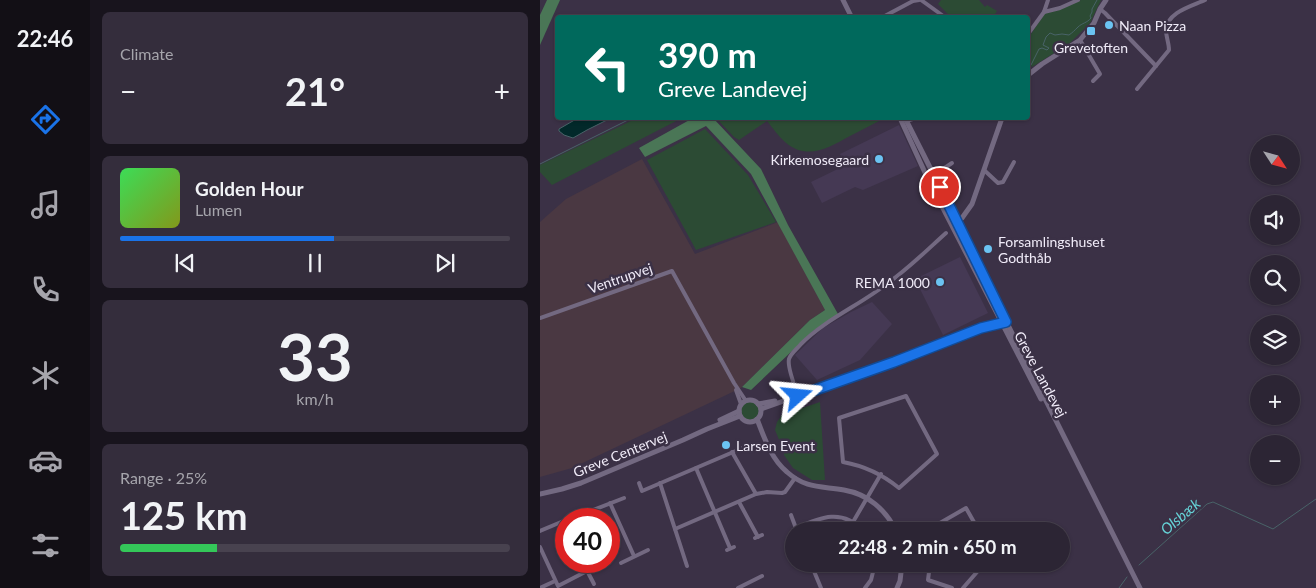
<!DOCTYPE html>
<html lang="en">
<head>
<meta charset="utf-8">
<style>
	:root { --surface:#2c2534; --page:#342d3c; --text:#f1f3f6; --muted:#a6a5ac; --line:#48424f; --accent:#1a73e8 }
	body { margin:0; font-family:Lato,sans-serif; background:var(--page); color:var(--text); height:100vh; display:flex; flex-direction:column; font-size:19px; white-space:nowrap }
	* { box-sizing:border-box; margin:0 }
	p { font-size:16px; color:var(--muted) }
	.icon { flex:none; width:28px; height:28px; fill:none; stroke:currentColor; stroke-width:2; stroke-linecap:round; stroke-linejoin:round }
	.map { position:relative; flex:1; overflow:hidden }
	.details { display:flex; flex-direction:column; gap:12px; padding:12px; background:#18141d; width:450px }
	.details>* { flex:none }
	.banner { position:absolute; left:15px; top:15px; width:475px; height:105px; border-radius:5px; box-shadow:0 1px 4px #0004,0 0 0 1px var(--line); background:#00695c; color:#fff; overflow:hidden }
	.needle { width:32px; rotate:126deg }
	.fabs { position:absolute; left:710px; top:135px; display:grid; gap:10px }
	.fabs a { display:grid; place-items:center; width:50px; height:50px; border-radius:50%; background:var(--surface); box-shadow:0 1px 4px #0004,0 0 0 1px var(--line); font-size:25px }
	.speed { position:absolute; left:15px; top:508px; display:flex; gap:10px; font-size:25px; font-weight:700; text-align:center }
	.speed>* { display:grid; place-content:center; width:65px; height:65px; border-radius:50%; background:var(--surface); box-shadow:0 1px 4px #0004,0 0 0 1px var(--line); line-height:1 }
	.speed .limit { border:8px solid #d22; background:#fff; color:#111 }
	.pin { position:absolute; display:grid; place-items:center; width:42px; height:42px; color:#fff; margin:-21px; border:2px solid #fff; border-radius:50%; box-shadow:0 1px 5px #0007 }
	.me { position:absolute; width:55px; margin:-28px; rotate:72deg; stroke-linejoin:round; filter:drop-shadow(0 0 4px #0008) }
	.turn { display:flex; align-items:center; gap:18px; height:105px; padding:0 20px; font-size:22px }
	.turn .icon { width:65px; height:65px; stroke-width:2.5 }
	.turn b { display:block; font-size:35px; line-height:42px }
	.big { font-size:38px; font-weight:700; line-height:1.1 }
	.details .card { flex:1; display:flex; flex-direction:column; justify-content:center; gap:8px; min-width:0; padding:0 18px; border-radius:8px; background:var(--page) }
	.details .dial { align-items:center; gap:0 }
	.dial b { font-size:65px; line-height:1 }
	.song { display:flex; align-items:center; gap:15px }
	.cover { width:60px; height:60px; border-radius:8px; background:linear-gradient(135deg,hsl(130 70% 55%),hsl(70 70% 35%)) }
	.played { height:5px; border-radius:2px; background:linear-gradient(90deg,var(--accent) 55%,var(--line) 55%) }
	.keys { display:flex; justify-content:space-around; direction:ltr }
	.heat { display:flex; justify-content:space-between; align-items:center; font-size:28px; direction:ltr }
	.charge { height:8px; border-radius:4px; background:linear-gradient(90deg,#34c759 25%,var(--line) 0) }
	.trip { position:absolute; left:245px; top:522px; width:285px; height:50px; border-radius:25px; background:var(--surface); box-shadow:0 1px 4px #0004,0 0 0 1px var(--line); font-weight:700; line-height:50px; text-align:center }
	main { display:flex; flex:1; min-height:0 }
	.menu { display:flex; flex-direction:column; width:90px; justify-content:space-around; align-items:center; background:#120f15; color:var(--muted) }
	.menu .icon { width:35px; height:35px }
	.menu .active { color:var(--accent) }
	.menu b { font-size:22px; color:var(--text) }
	.map>svg:first-child { display:block }
	.built { fill:#453954 }
	.industrial { fill:#4a3842 }
	.green { fill:#2c4b34 }
	.forest { fill:#4a7656 }
	.water { fill:#02292a; stroke:#496368 }
	.lines { fill:none; stroke-linecap:round; stroke-linejoin:round }
	.stream { stroke:#496368; stroke-width:1 }
	.street { stroke:#736981; stroke-width:4 }
	.secondary { stroke:#736981; stroke-width:5 }
	.route-casing { stroke:#114b97; stroke-width:12 }
	.route { stroke:#1a73e8; stroke-width:9 }
	.poi-dot { fill:#6bc3f2; stroke:#3b3146; stroke-width:2 }
	.labels { text-anchor:middle; dominant-baseline:central; stroke-width:5; stroke-linejoin:round; paint-order:stroke }
	.poi-label { font-size:14px; fill:#f0ebf8; stroke:#3b3146; text-anchor:start }
	.street-label { font-size:14px; fill:#f0ebf8; stroke:#3b3146 }
	.water-label { font-size:15px; font-style:italic; fill:#66d3d7; stroke:#3b3146 }
</style>
</head>
<body>
<main>
<nav class="menu">
<b>22:46</b>
<svg class="icon active" aria-label="directions" viewBox="0 0 24 24"><path d="M12 3l9 9-9 9-9-9zM9 14v-3h6M13 9l2 2-2 2"/></svg>
<svg class="icon" aria-label="music" viewBox="0 0 24 24"><path d="M9 18V5l10-2v13"/><circle cx="6" cy="18" r="3"/><circle cx="16" cy="16" r="3"/></svg>
<svg class="icon" aria-label="phone" viewBox="0 0 24 24"><path d="M5 4h4l2 5-3 2q2 4 5 5l2-3 5 2v4C11 20 4 13 5 4z"/></svg>
<svg class="icon" aria-label="climate" viewBox="0 0 24 24"><path d="M12 3v18M4 7l16 10M4 17L20 7"/></svg>
<svg class="icon" aria-label="car" viewBox="0 0 24 24"><path d="M5 17H2v-5l4-1 3-4h7l3 4 3 1v5h-3M9 17h6M6 11h13"/><circle cx="7" cy="17" r="2"/><circle cx="17" cy="17" r="2"/></svg>
<svg class="icon" aria-label="filters" viewBox="0 0 24 24"><path d="M4 7h16M4 17h16"/><circle cx="9" cy="7" r="2"/><circle cx="15" cy="17" r="2"/></svg>
</nav>
<section class="details">
<div class="card"><p>Climate</p>
<div class="heat"><a>−</a><b class="big">21°</b><a>+</a></div>
</div>
<div class="card">
<div class="song"><i class="cover"></i><div><b>Golden Hour</b><p>Lumen</p></div></div>
<div class="played"></div>
<div class="keys"><svg class="icon" aria-label="previous" viewBox="0 0 24 24"><path d="M18 5L8 12l10 7zM5 5v14"/></svg><svg class="icon" aria-label="pause" viewBox="0 0 24 24"><path d="M8 5v14M16 5v14"/></svg><svg class="icon" aria-label="next" viewBox="0 0 24 24"><path d="M6 5l10 7-10 7zM19 5v14"/></svg></div>
</div>
<div class="card dial"><b>33</b><p>km/h</p></div>
<div class="card"><p>Range · 25%</p><b class="big">125 km</b><div class="charge"></div></div>
</section>
<div class="map">
<svg width="776" height="588" viewBox="0 0 776 588">
	<rect width="100%" height="100%" fill="#3b3146"/>
	<g class="built">
		<path d="M359 125 378 166 323 190 315 187 282 203 271 182 306 165 300 154Z"/>
		<path d="M420 257 448 313 403 335 375 279Z"/>
		<path d="M332 302 352 324 320 360 277 380 255 355 283 328 311 312Z"/>
	</g>
	<path class="industrial" d="M102 159 155 254 238 222 285 310 270 320 201 388 32 468 0 477V222L26 199Z"/>
	<g class="green">
		<path d="M401 0H439L445 7 447 5 457 11 455 14 458 17H411L398 4Z"/>
		<path d="M541 0H561L550 23 530 43 492 67 488 63V36L491 34 505 13 519 10Z"/>
		<path d="M97 118H142L12 185 0 172V165Z"/>
		<path d="M176 118H345C333 124 322 130 310 136 288 148 267 161 245 142 238 136 233 128 227 121L199 140 194 137Z"/>
		<path d="M165 129 208 175 236 222 156 250 107 160Z"/>
		<circle cx="210" cy="411" r="10"/>
		<path d="M280 402 285 480H272L253 468 244 455 243 449 235 430 237 422 242 415Z"/>
	</g>
	<g class="forest">
		<path d="M7 0H20L0 45V15Z"/>
		<path d="M153 118H173L221 169 248 225 298 314 273 331 211 390 202 387 270 320 285 310 211 174 166 126 105 157 99 148Z"/>
	</g>
	<path class="water" d="M38 118H71L47 130 33 138 24 135 19 131V129Z"/>
	<g class="lines">
		<g class="stream">
			<path d="M491 65 499 49 502 48 507 50 509 48 503 45 506 37 510 33 515 35 522 34 529 35C532 33 535 30 538 27 542 23 547 23 551 18L550 16 552 12V9L557 0"/>
			<path d="M0 164 92 118"/>
			<path d="M599 565 667 504 673 502 733 529 776 499"/>
			<path d="M579 588 587 577"/>
		</g>
		<g class="street">
			<path d="M381 0 406 18"/>
			<path d="M560 9 565 13 616 66"/>
			<path d="M504 12 520 8 538 0"/>
			<path d="M341 18 373 1 379 0"/>
			<path d="M488 34 504 12 508 0"/>
			<path d="M540 40 560 74 553 81"/>
			<path d="M597 89 629 50C629 43 626 37 626 30 627 12 652 6 665 0"/>
			<path d="M366 121 376 118"/>
			<path d="M444 170 458 183 463 182 474 162"/>
			<path d="M394 175 412 163"/>
			<path d="M0 318 132 271 194 383 206 401"/>
			<path d="M196 390 201 404"/>
			<path d="M258 395C255 387 247 367 249 359 251 353 257 349 261 344 286 319 320 305 348 283 369 268 387 250 406 233"/>
			<path d="M366 396 397 454 359 488C342 474 325 466 303 462L299 418Z"/>
			<path d="M192 452 216 494"/>
			<path d="M156 468 190 548"/>
			<path d="M99 483 102 491 205 447"/>
			<path d="M120 483 147 566"/>
			<path d="M199 502 218 537"/>
			<path d="M70 503 94 556"/>
			<path d="M251 515 257 531"/>
			<path d="M30 519 84 498"/>
			<path d="M313 522 341 474"/>
			<path d="M256 528C281 517 302 508 324 531"/>
			<path d="M135 529 216 494 227 492 242 493 245 492 255 478"/>
			<path d="M0 531 26 520"/>
			<path d="M386 531 426 508 439 531"/>
			<path d="M215 538 222 535"/>
			<path d="M0 547 18 586 47 571"/>
			<path d="M187 550 194 547"/>
			<path d="M42 561 54 584"/>
			<path d="M81 563 108 550"/>
			<path d="M271 564 281 588"/>
			<path d="M390 564 388 580 412 588"/>
			<path d="M0 588 15 581"/>
			<path d="M198 588 222 576"/>
			<path d="M325 588 331 580 335 564"/>
			<path d="M423 588 444 564"/>
		</g>
		<g class="secondary">
			<path d="M303 0 312 18"/>
			<path d="M488 75 502 64 540 40 554 23 560 9 566 0"/>
			<path d="M360 118 387 177 501 399"/>
			<path d="M365 118 417 221 469 327 600 588"/>
			<path d="M415 222 422 218 432 204 462 118"/>
			<circle cx="210" cy="411" r="11"/>
			<path d="M218 404 235 401"/>
			<path d="M221 409 354 362 441 328 465 322"/>
			<path d="M217 419C224 437 231 459 247 472 266 489 281 486 304 490 328 494 346 510 356 531"/>
			<path d="M180 420 199 411"/>
			<path d="M0 494 22 489 41 483 143 440 167 429 200 416"/>
			<path d="M357 588 360 581 362 564"/>
		</g>
	</g>
	<g class="lines">
		<defs>
			<path id="route" d="M258 396 354 362 441 328 466 322 400 187"/>
		</defs>
		<use href="#route" class="route-casing"/>
		<use href="#route" class="route"/>
	</g>
	<g class="poi-dot">
		<circle cx="569" cy="25" r="5"/>
		<rect x="546" y="26" width="10" height="10" rx="2.5"/>
		<circle cx="339" cy="159" r="5"/>
		<circle cx="448" cy="249" r="5"/>
		<circle cx="400" cy="282" r="5"/>
		<circle cx="186" cy="445" r="5"/>
	</g>
	<g class="labels">
		<g class="poi-label">
			<text x="579" y="25">Naan Pizza</text>
			<text x="551" y="47" text-anchor="middle">Grevetoften</text>
			<text x="329" y="159" text-anchor="end">Kirkemosegaard</text>
			<text x="458" y="241">Forsamlingshuset<tspan x="458" dy="16">Godthåb</tspan></text>
			<text x="390" y="282" text-anchor="end">REMA 1000</text>
			<text x="196" y="445">Larsen Event</text>
		</g>
		<g class="street-label">
			<text transform="translate(80 278) rotate(-19)">Ventrupvej</text>
			<text transform="translate(501 374) rotate(62)">Greve Landevej</text>
			<text transform="translate(80 454) rotate(-22)">Greve Centervej</text>
		</g>
		<g class="water-label">
			<text transform="translate(640 516) rotate(-41)">Olsbæk</text>
		</g>
	</g>
</svg>
<div class="fabs">
<a><svg class="needle" viewBox="-14 -14 28 28"><path d="M0-13l5 13h-10z" fill="#e53935"/><path d="M0 13l5-13h-10z" fill="#a6a5ac"/></svg></a>
<a><svg class="icon" aria-label="sound" viewBox="0 0 24 24"><path d="M4 9h4l5-4v14l-5-4H4zM17 9q2 3 0 6"/></svg></a>
<a><svg class="icon" aria-label="search" viewBox="0 0 24 24"><circle cx="10" cy="10" r="6"/><path d="M15 15l6 6"/></svg></a>
<a><svg class="icon" aria-label="layers" viewBox="0 0 24 24"><path d="M12 4l9 5-9 5-9-5zM3 14l9 5 9-5"/></svg></a>
<a>+</a>
<a>−</a>
</div>
<div class="speed"><div class="limit">40</div></div>
<div class="pin" style="left:400px;top:187px;background:#d93025"><svg class="icon" aria-label="arrive" viewBox="0 0 24 24"><path d="M6 21V4h12l-3 4 3 4H6"/></svg></div>
<svg class="me" style="left:258px;top:396px" viewBox="-20 -20 40 40"><path d="M0-17L14 15 0 8-14 15z" fill="#1a73e8" stroke="#fff" stroke-width="4"/></svg>
<div class="trip">22:48 · 2 min · 650 m</div>
<div class="banner">
<div class="turn"><svg class="icon" aria-label="left" viewBox="0 0 24 24"><path d="M17 20v-9H6M10 6l-5 5 5 5"/></svg><div><b>390 m</b>Greve Landevej</div></div>
</div>
</div>
</main>
</body>
</html>
